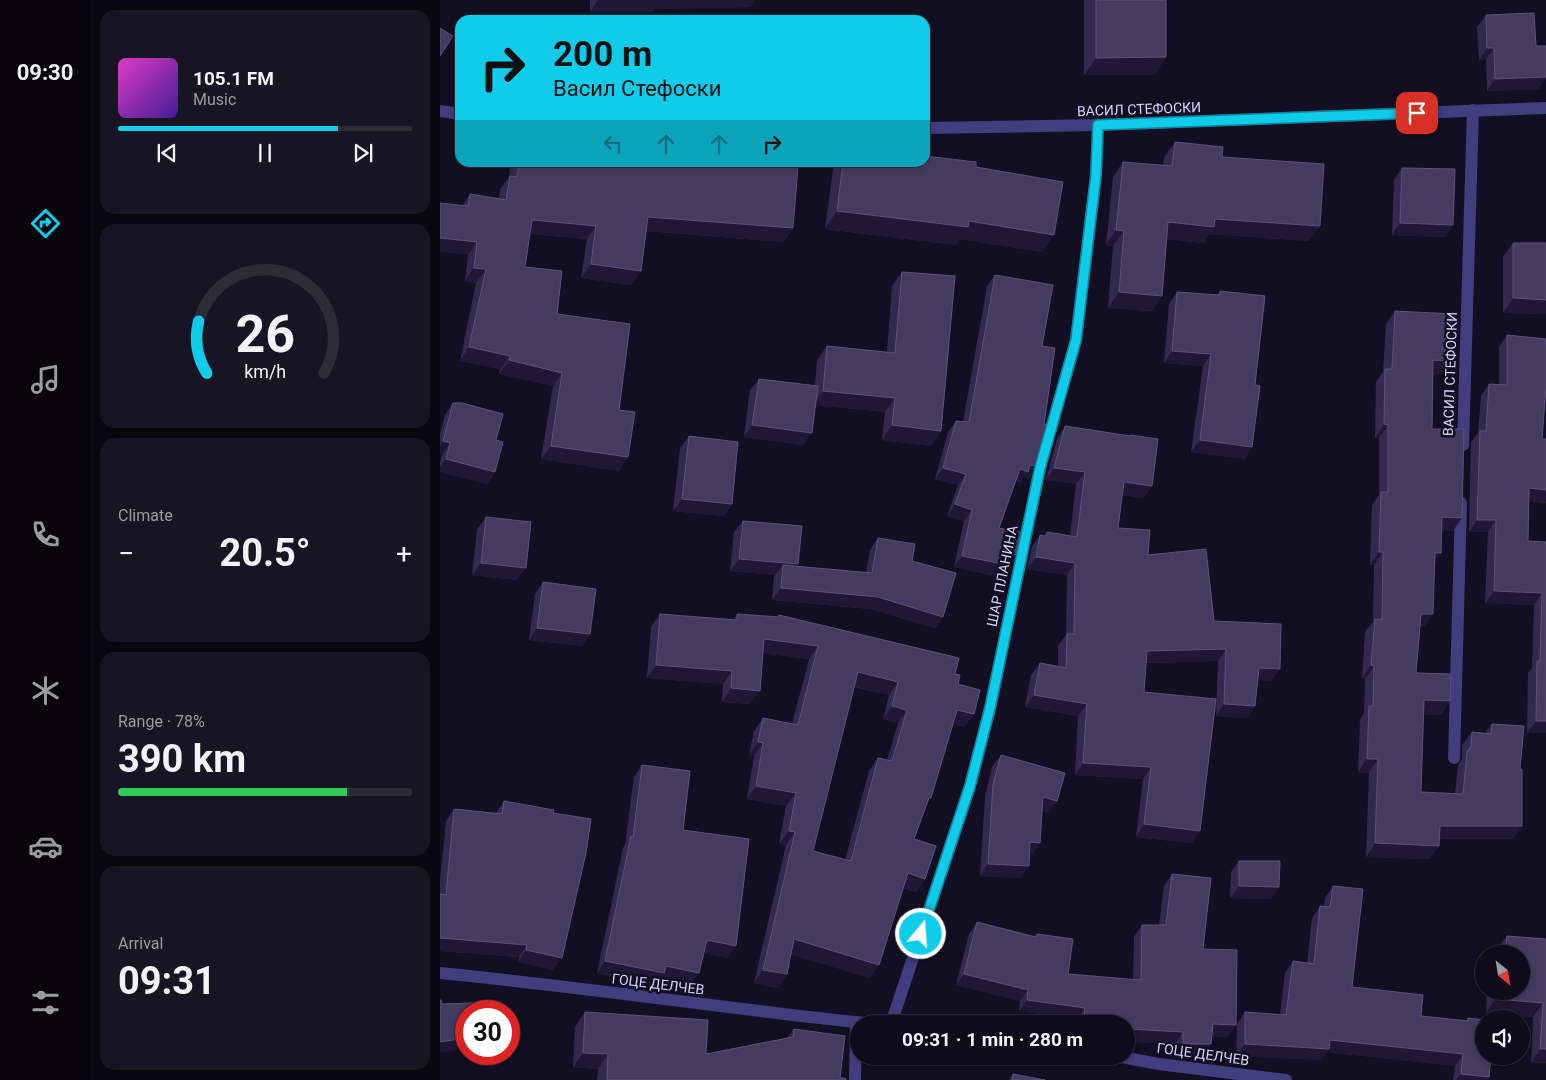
<!DOCTYPE html>
<html lang="en">
<head>
<meta charset="utf-8">
<style>
	:root { --surface:#0e0b1a; --page:#171423; --text:#f1f3f6; --muted:#9b9ba2; --line:#2e2b39; --accent:#0fcceb }
	body { margin:0; font-family:Roboto,sans-serif; background:var(--page); color:var(--text); height:100vh; display:flex; flex-direction:column; font-size:19px; white-space:nowrap }
	* { box-sizing:border-box; margin:0 }
	p { font-size:16px; color:var(--muted) }
	.icon { flex:none; width:28px; height:28px; fill:none; stroke:currentColor; stroke-width:2; stroke-linecap:round; stroke-linejoin:round }
	.map { position:relative; flex:1; overflow:hidden }
	.sheet { display:flex; flex-direction:column; gap:10px; padding:10px; background:#08060e; width:350px }
	.sheet>* { flex:none }
	.guide { position:absolute; left:15px; top:15px; width:475px; height:152px; border-radius:15px; box-shadow:0 2px 8px #0003,0 0 0 1px var(--line); background:#0fcceb; color:#111; overflow:hidden }
	.needle { width:32px; rotate:150deg }
	.tools { position:absolute; left:1035px; top:945px; display:grid; gap:10px }
	.tools a { display:grid; place-items:center; width:55px; height:55px; border-radius:50%; background:var(--surface); box-shadow:0 2px 8px #0003,0 0 0 1px var(--line); font-size:25px }
	.speed { position:absolute; left:15px; top:1000px; display:flex; gap:10px; font-size:25px; font-weight:700; text-align:center }
	.speed>* { display:grid; place-content:center; width:65px; height:65px; border-radius:50%; background:var(--surface); box-shadow:0 2px 8px #0003,0 0 0 1px var(--line); line-height:1 }
	.speed .limit { border:8px solid #d22; background:#fff; color:#111 }
	.pin { position:absolute; display:grid; place-items:center; width:42px; height:42px; color:#fff; margin:-21px; border-radius:10px; box-shadow:0 2px 8px #0006 }
	.me { position:absolute; width:55px; margin:-28px; rotate:18deg; stroke-linejoin:round; filter:drop-shadow(0 0 4px #0008) }
	.turn { display:flex; align-items:center; gap:18px; height:105px; padding:0 15px; font-size:22px }
	.turn .icon { width:65px; height:65px; stroke-width:2.5 }
	.turn b { display:block; font-size:35px; line-height:42px }
	.lanes { display:flex; align-items:center; height:48px; padding:0 15px; background:#0003; justify-content:center; gap:25px; direction:ltr }
	.lanes .off { opacity:.35 }
	.big { font-size:38px; font-weight:700; line-height:1.1 }
	.sheet .widget { flex:1; display:flex; flex-direction:column; justify-content:center; gap:8px; min-width:0; padding:0 18px; border-radius:15px; background:var(--page) }
	.sheet .dial { align-items:center; gap:0 }
	.dial svg { height:130px; overflow:visible; fill:none; stroke:var(--line); stroke-width:7; stroke-linecap:round; text-anchor:middle }
	.dial text { fill:var(--text); stroke:none }
	.song { display:flex; align-items:center; gap:15px }
	.cover { width:60px; height:60px; border-radius:8px; background:linear-gradient(135deg,hsl(310 70% 55%),hsl(260 70% 35%)) }
	.played { height:5px; border-radius:2px; background:linear-gradient(90deg,var(--accent) 75%,var(--line) 75%) }
	.keys { display:flex; justify-content:space-around; direction:ltr }
	.heat { display:flex; justify-content:space-between; align-items:center; font-size:28px; direction:ltr }
	.charge { height:8px; border-radius:4px; background:linear-gradient(90deg,#34c759 78%,var(--line) 0) }
	.trip { position:absolute; left:410px; top:1015px; width:285px; height:50px; border-radius:25px; background:var(--surface); box-shadow:0 2px 8px #0003,0 0 0 1px var(--line); font-weight:700; line-height:50px; text-align:center }
	main { display:flex; flex:1; min-height:0 }
	.tabs { display:flex; flex-direction:column; width:90px; justify-content:space-around; align-items:center; background:#06040a; color:var(--muted) }
	.tabs .icon { width:35px; height:35px }
	.tabs .selected { color:var(--accent) }
	.tabs b { font-size:22px; color:var(--text) }
	.map>svg:first-child { display:block }
	.green { fill:#132b2b }
	.lines { fill:none; stroke-linecap:round; stroke-linejoin:round }
	.street { stroke:#423d7e; stroke-width:12 }
	.wall { fill:#32294e; fill-rule:evenodd }
	.shaded-wall { fill:#1e1735 }
	.building { fill:#443b61; stroke:#5b5379; fill-rule:evenodd }
	.route-casing { stroke:#0a8599; stroke-width:12 }
	.route { stroke:#0fcceb; stroke-width:9 }
	.labels { text-anchor:middle; dominant-baseline:central; stroke-width:5; stroke-linejoin:round; paint-order:stroke }
	.street-label { font-size:14px; fill:#d9d3fc; stroke:#130f22 }
</style>
</head>
<body>
<main>
<nav class="tabs">
<b>09:30</b>
<svg class="icon selected" aria-label="directions" viewBox="0 0 24 24"><path d="M12 3l9 9-9 9-9-9zM9 14v-3h6M13 9l2 2-2 2"/></svg>
<svg class="icon" aria-label="music" viewBox="0 0 24 24"><path d="M9 18V5l10-2v13"/><circle cx="6" cy="18" r="3"/><circle cx="16" cy="16" r="3"/></svg>
<svg class="icon" aria-label="phone" viewBox="0 0 24 24"><path d="M5 4h4l2 5-3 2q2 4 5 5l2-3 5 2v4C11 20 4 13 5 4z"/></svg>
<svg class="icon" aria-label="climate" viewBox="0 0 24 24"><path d="M12 3v18M4 7l16 10M4 17L20 7"/></svg>
<svg class="icon" aria-label="car" viewBox="0 0 24 24"><path d="M5 17H2v-5l4-1 3-4h7l3 4 3 1v5h-3M9 17h6M6 11h13"/><circle cx="7" cy="17" r="2"/><circle cx="17" cy="17" r="2"/></svg>
<svg class="icon" aria-label="filters" viewBox="0 0 24 24"><path d="M4 7h16M4 17h16"/><circle cx="9" cy="7" r="2"/><circle cx="15" cy="17" r="2"/></svg>
</nav>
<section class="sheet">
<div class="widget">
<div class="song"><i class="cover"></i><div><b>105.1 FM</b><p>Music</p></div></div>
<div class="played"></div>
<div class="keys"><svg class="icon" aria-label="previous" viewBox="0 0 24 24"><path d="M18 5L8 12l10 7zM5 5v14"/></svg><svg class="icon" aria-label="pause" viewBox="0 0 24 24"><path d="M8 5v14M16 5v14"/></svg><svg class="icon" aria-label="next" viewBox="0 0 24 24"><path d="M6 5l10 7-10 7zM19 5v14"/></svg></div>
</div>
<div class="widget dial"><svg viewBox="0 0 100 80">
<path d="M14 69A42 42 0 1 1 86 69"/>
<path d="M14 69A42 42 0 0 1 9 37" stroke="#0fcceb"/>
<text x="50" y="56" font-size="32" font-weight="700">26</text>
<text x="50" y="72" font-size="11">km/h</text>
</svg></div>
<div class="widget"><p>Climate</p>
<div class="heat"><a>−</a><b class="big">20.5°</b><a>+</a></div>
</div>
<div class="widget"><p>Range · 78%</p><b class="big">390 km</b><div class="charge"></div></div>
<div class="widget"><p>Arrival</p><b class="big">09:31</b></div>
</section>
<div class="map">
<svg width="1106" height="1080" viewBox="0 0 1106 1080">
	<rect width="100%" height="100%" fill="#130f22"/>
	<path class="green" d="M389 17V20H192Z"/>
	<g class="lines">
		<g class="street">
			<path d="M0 111 20 114"/>
			<path d="M485 128 658 125 1106 108"/>
			<path d="M1023 445 1033 110"/>
			<path d="M1014 758 1021 503"/>
			<path d="M0 973C145 987 288 1009 433 1024"/>
			<path d="M451 1024 530 786 550 708 600 468 636 340 656 175 658 125"/>
			<path d="M676 1056 719 1064 846 1080"/>
			<path d="M415 1080 416 1022"/>
		</g>
	</g>
	<g class="wall">
		<path d="M150 0H315L310 7 214 9 213 12H150Z"/>
		<path d="M644 0H726V57L714 75H644Z"/>
		<path d="M1046 15 1099 89 1047 91 1046 59 1039 60 1037 27Z"/>
		<path d="M735 142 782 157 880 226 869 241 769 234 764 243 727 239 722 296 711 311 668 308 673 246 666 245 673 177 683 162 723 165 724 157Z"/>
		<path d="M70 162H115L157 166 158 162H314L353 228 343 242 206 231 201 271 191 285 141 278 147 239 90 234 85 267 179 410 188 457 179 471 101 459 113 386 59 374 60 369 20 361 36 283 25 281 28 255 23 205 30 194 59 198 60 189 69 177Z"/>
		<path d="M394 162H485L536 167 614 235 602 252 520 239 516 245 385 229Z"/>
		<path d="M962 168 1005 237 952 235 954 180Z"/>
		<path d="M1073 243 1106 314 1063 313V257Z"/>
		<path d="M462 272 501 431 491 446 442 440 445 412 376 405 363 445 304 437 310 390 319 379 375 386 377 360 387 346 447 352 452 286Z"/>
		<path d="M555 275 602 346 598 466 590 478 584 477 580 483 576 481 559 528 571 567 567 566 560 577 514 567 524 521 507 516 518 485 495 479 508 432 516 421 523 422 547 286Z"/>
		<path d="M780 291 815 385 812 447 804 459 751 452 763 366 724 363 729 304 737 292 777 295Z"/>
		<path d="M955 311 1011 361 1002 374H993L992 429 1013 531 1001 530 995 562 984 627H980L976 673 1010 701 1001 715 983 714 981 792 1015 794 1018 765 1022 759V745L1032 732 1045 733 1052 724 1080 769 1082 826 1073 839H999V846L989 859 926 857 929 773 918 772 920 720 924 713 925 679H922L925 632 933 622 934 565H930L932 505 939 495V438H935L936 382 943 372 946 324Z"/>
		<path d="M1067 335 1106 393 1102 439H1106V503L1089 501 1088 541 1106 542V733H1087L1088 673 1092 668 1094 605 1045 603 1048 532H1029L1031 442 1038 433 1041 396 1049 384H1059V347Z"/>
		<path d="M13 403 56 440 55 472 47 484 0 472V462L2 455 0 454V434L5 415Z"/>
		<path d="M625 426 689 436 690 435 712 486 703 498 682 495 678 528 708 555 831 681 818 680 815 706 807 718 776 716 778 661 706 663 704 692 752 843 696 837 703 779 635 775 638 716 585 707 591 675 600 663 618 666V646L626 635 627 575 587 569 592 547 600 535 604 536 607 532 630 536 636 484 606 480 617 439Z"/>
		<path d="M249 436 292 504 283 516 233 511 240 448Z"/>
		<path d="M46 517 77 580 32 575 37 529Z"/>
		<path d="M303 521 356 566 426 573 430 550 438 538 472 561 503 617 495 628 430 609 332 600 334 576 335 575 290 571 294 532Z"/>
		<path d="M103 582 150 634 142 646 89 640 95 594Z"/>
		<path d="M220 614 293 620 297 614 337 617 339 615 515 674 518 684 534 714 524 727 513 724 486 805 474 839 485 879 476 892 463 888 430 978 351 954 347 974 338 988 314 983 346 845 339 844 346 806 307 799 314 756 309 755 314 731 323 718 352 724 369 659 323 653 310 704 282 702 283 684 207 678 211 627ZM414 687 449 695 443 719 458 723 447 760 438 758 429 771 405 860 373 851Z"/>
		<path d="M561 755 617 801 608 813 602 811 600 843 591 855 590 854 580 878 540 876 545 796 552 767Z"/>
		<path d="M202 765 243 830 288 958 264 953 251 985 220 979 216 985 157 973 183 848 185 845 194 777Z"/>
		<path d="M64 801 113 813V970L78 962 79 957 0 951V880L6 821 14 809 56 813Z"/>
		<path d="M799 861 831 899 790 898 791 872Z"/>
		<path d="M732 874 763 949 796 1025 787 1037 772 1036 763 1056H735V1044L686 1024H636L637 1019 579 1011 580 1001 516 985 529 934 537 922 595 937 597 934 628 974 693 980 694 937 702 925H719L724 886Z"/>
		<path d="M893 886 912 987 981 1016 1026 1021 1028 1018 1049 1077 1046 1080H1013L1015 1066 887 1052 881 1060 796 1056 797 1024 805 1012 840 1015 845 973 853 961 867 963 872 918 880 906H884L885 898Z"/>
		<path d="M1067 936 1106 939V1063H1091L1093 1017 1046 1013 1047 991H1081V954H1057V949Z"/>
		<path d="M145 1012 266 1054 347 1038 354 1029 400 1078 406 1080H157L158 1069 133 1067 135 1027Z"/>
		<path d="M28 1054H57L54 1057 28 1059Z"/>
		<path d="M573 1074 605 1080H569Z"/>
	</g>
	<g class="shaded-wall">
		<path d="M158 0H315L310 7 214 9 213 12H150Z"/>
		<path d="M1047 48H1054L1046 59 1039 60Z"/>
		<path d="M726 57 714 75H644L656 58Z"/>
		<path d="M1106 77V79L1099 89 1047 91 1055 79Z"/>
		<path d="M397 211 529 221 614 235 602 252 520 239 516 245 385 229Z"/>
		<path d="M208 217 353 228 343 242 199 230Z"/>
		<path d="M775 219 880 226 869 241 769 234 764 243 717 238 728 222Z"/>
		<path d="M92 220 156 226 147 239 82 233Z"/>
		<path d="M960 223 1013 225 1005 237 952 235Z"/>
		<path d="M676 230 684 231 673 246 666 245Z"/>
		<path d="M0 238 37 242 28 255 0 252Z"/>
		<path d="M151 264 201 271 191 285 141 278Z"/>
		<path d="M34 268 46 269 36 283 25 281Z"/>
		<path d="M679 292 722 296 711 311 668 308Z"/>
		<path d="M1073 298 1106 300V314L1063 313Z"/>
		<path d="M29 347 70 356 60 369 20 361Z"/>
		<path d="M732 351 771 354 763 366 724 363Z"/>
		<path d="M69 360 122 373 113 386 59 374Z"/>
		<path d="M993 360 1011 361 1002 374 984 373Z"/>
		<path d="M383 391 455 398 445 412 373 405Z"/>
		<path d="M944 424 948 425 939 438H935Z"/>
		<path d="M312 425 372 433 363 445 304 437Z"/>
		<path d="M452 425 501 431 491 446 442 440Z"/>
		<path d="M760 440 812 447 804 459 751 452Z"/>
		<path d="M3 441 10 443 2 455 0 454V446Z"/>
		<path d="M111 446 188 457 179 471 101 459Z"/>
		<path d="M6 459 55 472 47 484 0 472V467Z"/>
		<path d="M590 465 598 466 590 478 584 477 580 483 572 480 580 469Z"/>
		<path d="M503 468 526 474 518 485 495 479Z"/>
		<path d="M614 468 645 472 636 484 606 480Z"/>
		<path d="M684 482 712 486 703 498 675 494Z"/>
		<path d="M1089 488 1106 490V503L1081 500Z"/>
		<path d="M242 499 292 504 283 516 233 511Z"/>
		<path d="M515 504 532 510 524 521 507 516Z"/>
		<path d="M1002 517 1022 518 1013 531 992 530Z"/>
		<path d="M1037 520H1056L1048 532H1029Z"/>
		<path d="M939 552H943L934 565H930Z"/>
		<path d="M995 553H1001L992 566Z"/>
		<path d="M570 554 579 555 571 567 567 566 560 577 514 567 522 556Z"/>
		<path d="M596 557 635 563 627 575 587 569Z"/>
		<path d="M299 559 358 564 349 576 343 565 335 575 290 571Z"/>
		<path d="M41 563 86 568 77 580 32 575Z"/>
		<path d="M341 588 438 597 503 617 495 628 430 609 332 600Z"/>
		<path d="M1054 591 1102 593 1094 605 1045 603Z"/>
		<path d="M981 614H993L984 627H971Z"/>
		<path d="M97 628 150 634 142 646 89 640Z"/>
		<path d="M324 639 378 646 369 659 315 652Z"/>
		<path d="M786 649 778 661 698 663 707 651Z"/>
		<path d="M216 665 292 671 283 684 207 678Z"/>
		<path d="M931 665 934 666 925 679H922Z"/>
		<path d="M819 668 840 669 831 681 811 680Z"/>
		<path d="M418 672 458 682 449 695 409 685Z"/>
		<path d="M291 688 320 691 310 704 282 702Z"/>
		<path d="M594 695 647 704 638 716 585 707Z"/>
		<path d="M984 700 1010 701 1001 715 974 714Z"/>
		<path d="M784 704 815 706 807 718 776 716Z"/>
		<path d="M452 706 467 710 458 723 443 719Z"/>
		<path d="M517 710 534 714 524 727 508 723Z"/>
		<path d="M1096 721H1106V733H1087Z"/>
		<path d="M318 742 323 743 314 756 309 755Z"/>
		<path d="M927 759H938L929 773 918 772Z"/>
		<path d="M643 763 711 767 703 779 635 775Z"/>
		<path d="M316 786 356 793 346 806 307 799Z"/>
		<path d="M603 797 617 801 608 813 595 809Z"/>
		<path d="M704 824 760 831 752 843 696 837Z"/>
		<path d="M1000 826H1082L1073 839H990Z"/>
		<path d="M349 831 355 832 346 845 339 844Z"/>
		<path d="M590 842 600 843 591 855 582 854Z"/>
		<path d="M935 843 999 846 989 859 926 857Z"/>
		<path d="M548 864 589 866 580 878 540 876Z"/>
		<path d="M468 873 485 879 476 892 459 886Z"/>
		<path d="M799 886 839 887 831 899 790 898Z"/>
		<path d="M0 938 87 945 79 957 0 951Z"/>
		<path d="M354 939 439 965 430 978 345 953Z"/>
		<path d="M267 940 296 946 288 958 258 952Z"/>
		<path d="M86 950 122 958 113 970 78 962Z"/>
		<path d="M165 961 226 966 259 973 251 985 220 979 216 985 157 973Z"/>
		<path d="M323 970 347 974 338 988 314 983Z"/>
		<path d="M524 974 588 990 580 1001 516 985Z"/>
		<path d="M1055 999 1103 1003 1093 1017 1046 1013Z"/>
		<path d="M587 1000 645 1008 637 1019 579 1011Z"/>
		<path d="M773 1024 796 1025 787 1037 765 1035Z"/>
		<path d="M686 1029 743 1032 735 1044 686 1042Z"/>
		<path d="M26 1038V1049L0 1052V1042Z"/>
		<path d="M890 1040 1023 1054 1015 1066 887 1052 881 1060 796 1056 805 1044Z"/>
		<path d="M743 1044H771L763 1056H735Z"/>
		<path d="M1100 1049H1106V1063H1091Z"/>
		<path d="M143 1053 168 1054 158 1069 133 1067Z"/>
		<path d="M32 1054H57L54 1057 28 1059Z"/>
		<path d="M1021 1074 1049 1077 1046 1080H1016Z"/>
	</g>
	<g class="building">
		<path d="M656 0H726V57L656 58Z"/>
		<path d="M1094 13 1096 46H1106V77L1055 79 1054 48H1047L1046 15Z"/>
		<path d="M0 28 13 36 0 56Z"/>
		<path d="M735 142 783 147 782 157 884 164 880 226 775 219 774 227 728 222 722 296 679 292 684 231 676 230 683 162 732 166Z"/>
		<path d="M485 156 536 162V167L623 182 614 235 529 221 528 227 397 211 403 162H485Z"/>
		<path d="M79 162H115L165 167V162H314L358 166 353 228 208 217 201 271 151 264 156 226 92 220 85 267 122 271 117 314 190 324 179 410 195 412 188 457 111 446 122 373 69 360 70 356 29 347 46 269 34 268 37 242 0 238V203L28 206 30 194 66 200 70 176 77 177Z"/>
		<path d="M962 168 1015 169 1013 225 960 223Z"/>
		<path d="M1073 243H1106V300L1073 298Z"/>
		<path d="M462 272 515 276 501 431 452 425 455 398 383 391 387 346 455 353Z"/>
		<path d="M555 275 613 285 602 346 615 348 604 424 608 425 598 466 590 465 588 472 580 469 559 528 584 533 579 555 570 554 568 565 522 556 532 510 515 504 526 474 503 468 516 421 529 422Z"/>
		<path d="M780 291 825 296 815 385 820 386 812 447 760 440 771 354 732 351 737 292 780 295Z"/>
		<path d="M955 311 1014 314 1011 361 993 360 992 429H1024L1022 518 1002 517 1001 553H995L993 614H981L976 673 1011 674 1010 701 984 700 981 792 1023 794 1027 752 1031 746 1032 732 1051 734 1052 724 1084 726 1080 769H1082V826H1000L999 846 935 843 938 759H927L929 706H933L934 666 931 665 935 619 942 620 943 552H939L941 492H948V425L944 424 945 369H952Z"/>
		<path d="M1067 335 1106 339V386L1102 439H1106V490L1089 488 1088 541 1106 542V721H1096L1097 661H1100L1102 593 1054 591 1056 520H1037L1040 431H1046L1049 384 1067 385Z"/>
		<path d="M319 379 378 386 372 433 312 425Z"/>
		<path d="M13 403H22L63 414 56 440 63 442 55 472 6 459 10 443 3 441Z"/>
		<path d="M625 426 690 436V435L718 439 712 486 684 482 678 528 710 530 708 555 766 549 774 621 841 624 840 669 819 668 815 706 784 704 786 649 707 651 704 692 776 699 760 831 704 824 711 767 643 763 647 704 594 695 600 663 626 668 627 634H634L635 563 596 557 600 535 606 536 607 532 637 537 645 472 614 468Z"/>
		<path d="M249 436 298 442 292 504 242 499Z"/>
		<path d="M46 517 91 522 86 568 41 563Z"/>
		<path d="M303 521 362 526 358 564 299 559Z"/>
		<path d="M438 538 475 544 472 561 516 573 503 617 438 597 341 588 343 565 432 573Z"/>
		<path d="M103 582 156 589 150 634 97 628Z"/>
		<path d="M220 614 297 620V614L339 617V615L519 658 515 674 520 675 518 684 540 690 534 714 517 710 491 798H489L474 839 496 846 485 879 468 873 439 965 354 939 347 974 323 970 355 832 349 831 356 793 316 786 323 743 318 742 323 718 358 725 378 646 324 639 320 691 291 688 292 671 216 665ZM418 672 458 682 452 706 467 710 452 761 438 758 411 861 373 851Z"/>
		<path d="M561 755 625 773 617 801 603 797 600 843 590 842 589 866 548 864 553 784Z"/>
		<path d="M202 765 250 771 243 830 309 839 296 946 267 940 259 973 226 966 224 973 165 961 191 836 193 837Z"/>
		<path d="M64 801 114 810 113 813 151 819 146 853 122 958 86 950 87 945 0 938V894L6 895 14 809 62 814Z"/>
		<path d="M799 861H840L839 887 799 886Z"/>
		<path d="M732 874 771 878 763 949 797 950 796 1025 773 1024 771 1044H743V1032L686 1029V1024H643L645 1008 587 1000 588 990 524 974 537 922 596 937 597 934 633 939 628 974 701 980 702 925H726Z"/>
		<path d="M893 886 923 889 912 987 983 995 981 1016 1028 1021V1018L1044 1020V1056H1051L1049 1077 1021 1074 1023 1054 890 1040 889 1049 805 1044V1012L846 1015 853 961 874 964 880 906 890 907Z"/>
		<path d="M1067 936 1106 939V1049H1100L1103 1003 1055 999 1056 991H1081V954H1065Z"/>
		<path d="M0 1000H1L2 1004 61 1002V1011H26V1038L0 1042Z"/>
		<path d="M145 1012 268 1020 266 1054 353 1037 354 1029 405 1036 400 1078H405L406 1080H167L168 1054 143 1053Z"/>
		<path d="M573 1074 605 1080H572Z"/>
	</g>
	<g class="lines">
		<defs>
			<path id="route" d="M481 934 530 786 550 708 600 468 636 340 656 175 658 125 977 113"/>
		</defs>
		<use href="#route" class="route-casing"/>
		<use href="#route" class="route"/>
	</g>
	<g class="labels">
		<g class="street-label">
			<text transform="translate(699 109) rotate(-2)">ВАСИЛ СТЕФОСКИ</text>
			<text transform="translate(1010 374) rotate(-88)">ВАСИЛ СТЕФОСКИ</text>
			<text transform="translate(562 576) rotate(-78)">ШАР ПЛАНИНА</text>
			<text transform="translate(218 984) rotate(7)">ГОЦЕ ДЕЛЧЕВ</text>
			<text transform="translate(763 1054) rotate(8)">ГОЦЕ ДЕЛЧЕВ</text>
		</g>
	</g>
</svg>
<div class="tools">
<a><svg class="needle" viewBox="-14 -14 28 28"><path d="M0-13l5 13h-10z" fill="#e53935"/><path d="M0 13l5-13h-10z" fill="#9b9ba2"/></svg></a>
<a><svg class="icon" aria-label="sound" viewBox="0 0 24 24"><path d="M4 9h4l5-4v14l-5-4H4zM17 9q2 3 0 6"/></svg></a>
</div>
<div class="speed"><div class="limit">30</div></div>
<div class="pin" style="left:977px;top:113px;background:#d93025"><svg class="icon" aria-label="arrive" viewBox="0 0 24 24"><path d="M6 21V4h12l-3 4 3 4H6"/></svg></div>
<svg class="me" style="left:481px;top:934px" viewBox="-20 -20 40 40"><circle r="17" fill="#0fcceb" stroke="#fff" stroke-width="3"/><path d="M0-11L8 9 0 5-8 9z" fill="#fff"/></svg>
<div class="trip">09:31 · 1 min · 280 m</div>
<div class="guide">
<div class="turn"><svg class="icon" aria-label="right" viewBox="0 0 24 24"><path d="M7 20v-9h11M14 6l5 5-5 5"/></svg><div><b>200 m</b>Васил Стефоски</div></div>
<div class="lanes"><svg class="icon off" aria-label="left" viewBox="0 0 24 24"><path d="M17 20v-9H6M10 6l-5 5 5 5"/></svg><svg class="icon off" aria-label="ahead" viewBox="0 0 24 24"><path d="M12 20V5M6 11l6-6 6 6"/></svg><svg class="icon off" aria-label="ahead" viewBox="0 0 24 24"><path d="M12 20V5M6 11l6-6 6 6"/></svg><svg class="icon" aria-label="right" viewBox="0 0 24 24"><path d="M7 20v-9h11M14 6l5 5-5 5"/></svg></div>
</div>
</div>
</main>
</body>
</html>
